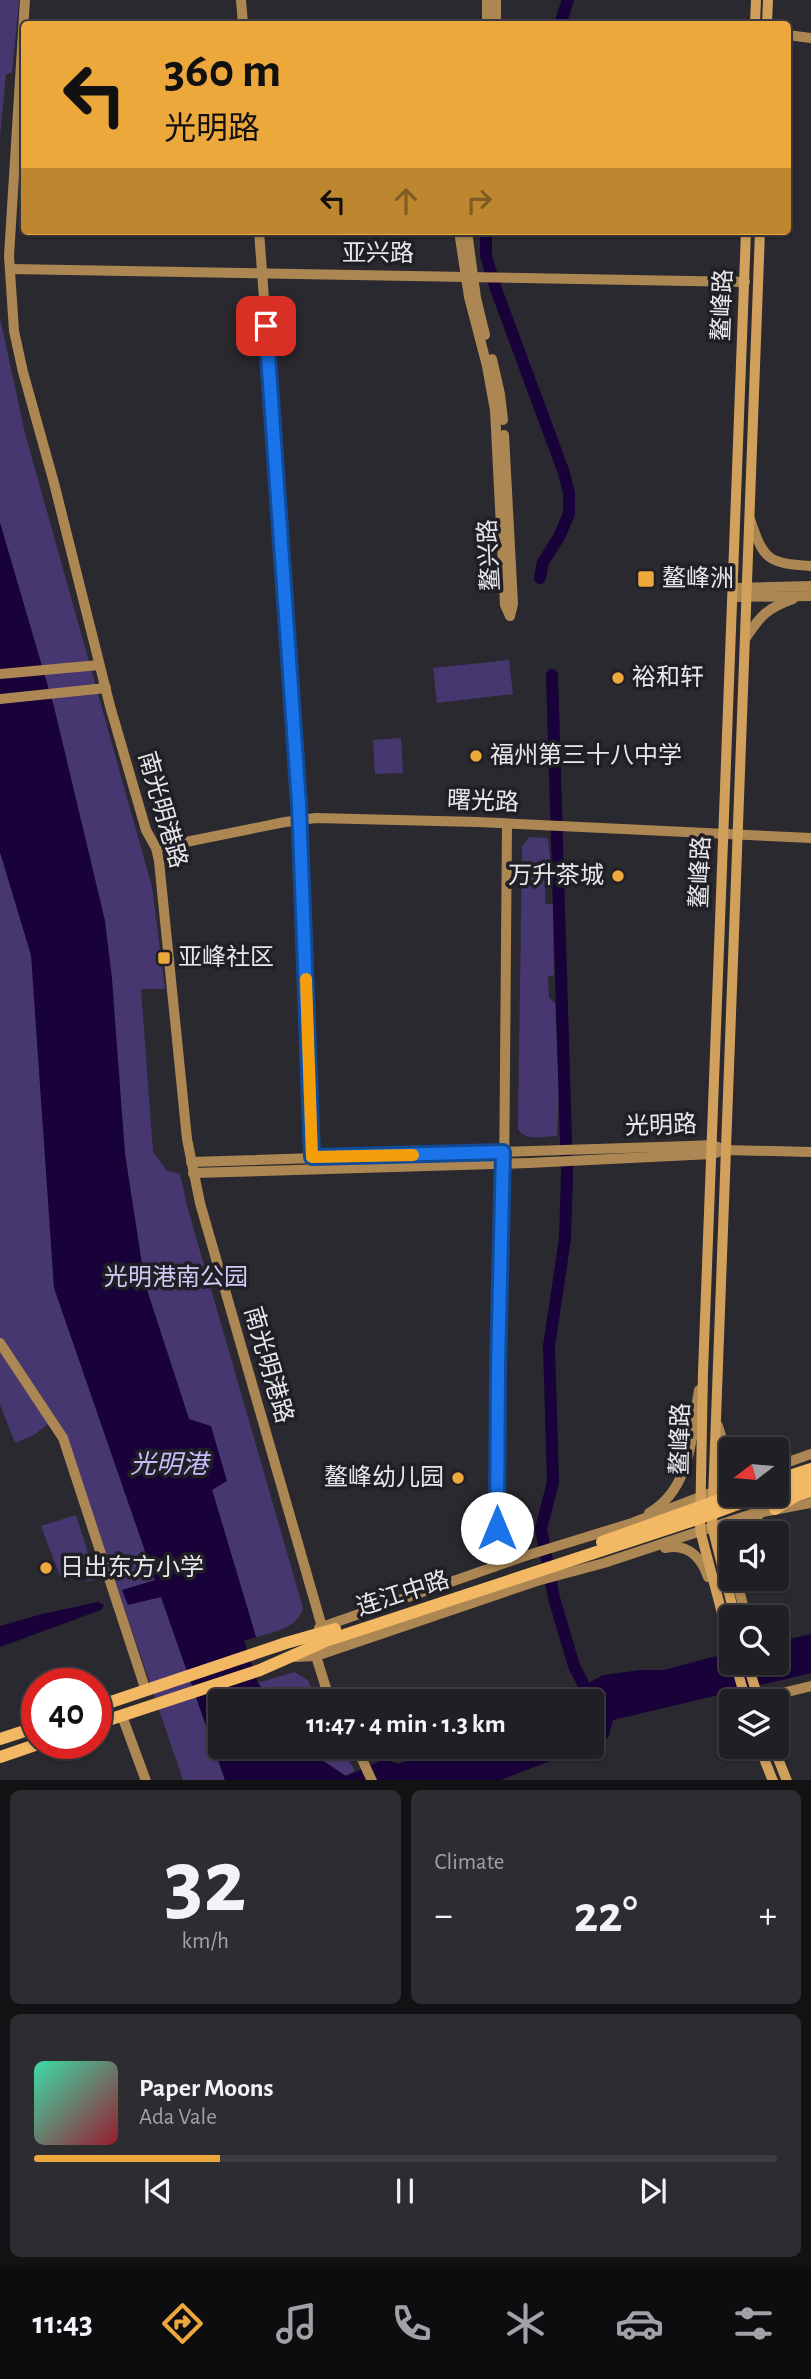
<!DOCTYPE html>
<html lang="en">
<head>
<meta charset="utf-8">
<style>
	:root { --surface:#201f23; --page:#2d2c30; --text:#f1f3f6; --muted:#a2a2a6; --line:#3d3d41; --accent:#eda83b }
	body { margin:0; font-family:"Alegreya Sans","Noto Sans SC",sans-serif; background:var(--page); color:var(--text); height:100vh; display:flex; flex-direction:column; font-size:26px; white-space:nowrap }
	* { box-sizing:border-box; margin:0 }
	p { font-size:23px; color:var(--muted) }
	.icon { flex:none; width:38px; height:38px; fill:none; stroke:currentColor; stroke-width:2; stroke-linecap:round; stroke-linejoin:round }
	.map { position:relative; height:1780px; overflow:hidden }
	.details { display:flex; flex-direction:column; gap:10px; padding:10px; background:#121113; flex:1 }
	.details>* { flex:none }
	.hud { position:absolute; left:21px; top:21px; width:770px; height:214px; border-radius:7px; box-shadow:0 2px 5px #0004,0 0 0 2px var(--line); background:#eda83b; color:#111; overflow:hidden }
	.needle { width:46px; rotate:254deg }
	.buttons { position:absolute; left:719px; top:1437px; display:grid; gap:14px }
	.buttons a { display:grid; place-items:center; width:70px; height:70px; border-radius:7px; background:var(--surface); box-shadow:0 2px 5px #0004,0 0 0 2px var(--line); font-size:35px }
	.speed { position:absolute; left:21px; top:1668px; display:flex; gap:14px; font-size:35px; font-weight:700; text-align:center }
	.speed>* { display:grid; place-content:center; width:91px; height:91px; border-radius:50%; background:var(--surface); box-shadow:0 2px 5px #0004,0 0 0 2px var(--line); line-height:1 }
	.speed .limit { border:10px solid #d22; background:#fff; color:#111 }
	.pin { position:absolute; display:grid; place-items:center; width:60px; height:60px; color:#fff; margin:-30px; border-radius:14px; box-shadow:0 4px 10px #0006 }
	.me { position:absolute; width:77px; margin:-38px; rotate:0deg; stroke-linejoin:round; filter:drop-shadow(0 0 5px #0008) }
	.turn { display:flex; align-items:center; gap:24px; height:147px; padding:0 28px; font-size:32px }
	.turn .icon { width:91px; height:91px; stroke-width:2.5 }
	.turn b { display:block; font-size:49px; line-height:60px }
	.lanes { display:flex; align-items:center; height:66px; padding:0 28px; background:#0003; justify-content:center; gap:35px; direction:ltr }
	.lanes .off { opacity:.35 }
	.big { font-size:52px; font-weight:600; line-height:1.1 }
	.details .tile { flex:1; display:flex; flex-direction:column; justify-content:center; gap:10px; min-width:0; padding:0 24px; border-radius:10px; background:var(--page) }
	.details .dial { align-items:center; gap:0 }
	.dial b { font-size:91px; line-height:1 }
	.song { display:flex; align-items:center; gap:21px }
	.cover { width:84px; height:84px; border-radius:10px; background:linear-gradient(135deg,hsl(160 70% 55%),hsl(350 70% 35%)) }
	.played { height:7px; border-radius:4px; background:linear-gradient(90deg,var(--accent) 25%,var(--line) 25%) }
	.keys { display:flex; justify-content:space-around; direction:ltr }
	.heat { display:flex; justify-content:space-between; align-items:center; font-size:38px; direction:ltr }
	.details .tiles { flex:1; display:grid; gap:10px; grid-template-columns:1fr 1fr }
	.tile:last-child { grid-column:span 2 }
	.trip { position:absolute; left:208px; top:1689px; width:396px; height:70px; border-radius:7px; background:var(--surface); box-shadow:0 2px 5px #0004,0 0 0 2px var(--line); font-weight:600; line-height:70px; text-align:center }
	.menu { display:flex; height:112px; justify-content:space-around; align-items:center; background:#0d0c0e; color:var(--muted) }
	.menu .icon { width:49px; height:49px }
	.menu .current { color:var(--accent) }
	.menu b { font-size:32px; color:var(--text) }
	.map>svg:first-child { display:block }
	.green { fill:#473771 }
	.water { fill:#180239 }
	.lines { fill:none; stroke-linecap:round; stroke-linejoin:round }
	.river { stroke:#180239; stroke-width:12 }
	.secondary { stroke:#ad8753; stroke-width:10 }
	.primary { stroke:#d1a15c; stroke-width:10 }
	.highway { stroke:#f3b864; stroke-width:12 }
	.route-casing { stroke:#114b97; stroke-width:18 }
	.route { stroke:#1a73e8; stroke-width:12 }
	.slow { stroke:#f59e0b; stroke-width:12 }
	.poi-dot { fill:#eda83b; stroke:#201f25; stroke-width:2.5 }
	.labels { text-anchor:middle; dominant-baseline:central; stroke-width:7; stroke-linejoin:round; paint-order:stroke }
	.street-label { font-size:24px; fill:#e7e7ea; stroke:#201f25 }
	.poi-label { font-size:24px; fill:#e7e7ea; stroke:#201f25; text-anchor:start }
	.park-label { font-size:24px; fill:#d1c9f5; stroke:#201f25 }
	.water-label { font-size:26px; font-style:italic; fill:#c8bbfc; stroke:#201f25 }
</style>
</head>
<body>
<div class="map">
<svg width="811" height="1781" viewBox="0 0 811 1781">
	<rect width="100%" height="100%" fill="#2a292f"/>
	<g class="green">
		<path d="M0 0H19L12 73 6 74 0 136Z"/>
		<path d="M0 318 25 433 152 887 165 989H141L153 1152 167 1171 180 1174 187 1206 303 1608C297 1629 275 1631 256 1637L212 1489 145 1284 125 1154 105 921 54 707 0 523Z"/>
		<path d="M509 660 513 694 437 703 433 668Z"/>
		<path d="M401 738 403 773 375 774 373 740Z"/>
		<path d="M529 837 548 838 551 867 545 874V904H553L554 975 548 976 549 998 555 1003 559 1088 557 1136C544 1136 525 1142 518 1129L522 847Z"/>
		<path d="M0 852 31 955 155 1580 225 1780H183L65 1434 0 1337Z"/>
		<path d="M0 1351 49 1423 34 1435 15 1443 0 1404Z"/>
		<path d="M76 1515 96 1579 87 1582 84 1574 62 1581 41 1526Z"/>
		<path d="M294 1672 308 1680 317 1701H273L258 1683Z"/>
		<path d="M308 1747H341L355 1771 345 1776 319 1758Z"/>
	</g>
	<g class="water">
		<path d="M0 523 54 707 105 921 112 979 125 1154 145 1284 189 1419 211 1426 227 1481 212 1490 256 1637 244 1641 258 1683 273 1701H220V1746L308 1747 319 1758 346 1776 385 1759 398 1764 442 1747H586L501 1780H225L161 1597 128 1605 122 1590 155 1580 54 1288 31 955 0 852Z"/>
		<path d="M98 1602 104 1605 101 1610 0 1647V1626L42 1614Z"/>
		<path d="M811 1634V1673L613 1720 608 1738 592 1744V1701H555L603 1675 641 1670H664L731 1652 732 1662H777V1642Z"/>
	</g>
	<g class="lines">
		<g class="river">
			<path d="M560 24 568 0"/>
			<path d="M486 231V256L496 289 564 473 569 493V514L559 537 543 562 540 578"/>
			<path d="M552 675 567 1174 565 1239 549 1346 553 1482 541 1529 554 1598 574 1666 591 1699"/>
		</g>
		<g class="secondary">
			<path d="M25 0 9 256 14 331 23 372 54 483 110 706 146 830 156 848 159 861 187 1139 200 1203 322 1627"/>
			<path d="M241 0 243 24"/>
			<path d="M496 0V24"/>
			<path d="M487 24V0"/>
			<path d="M788 35 811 38"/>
			<path d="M259 231 291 663 299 805 312 1168"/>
			<path d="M459 231 469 297 487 366 495 410 505 605 510 616"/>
			<path d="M467 231 476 298 485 335"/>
			<path d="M10 269 745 282"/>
			<path d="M492 359 500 394 503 420"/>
			<path d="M504 435 513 604 510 616"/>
			<path d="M750 519C764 561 768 563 811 566"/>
			<path d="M734 588 811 586"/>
			<path d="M733 597 811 596"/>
			<path d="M745 639C760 616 767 608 793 599"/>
			<path d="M0 674 99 665"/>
			<path d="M0 699 106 688"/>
			<path d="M156 848 285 822 316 818 478 822 811 838"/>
			<path d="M191 1162 690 1146 712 1145 718 1147"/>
			<path d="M193 1173 529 1163 712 1154 725 1150 811 1152"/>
			<path d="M0 1343 63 1438 146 1691"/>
			<path d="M718 1426 729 1462 732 1465"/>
			<path d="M777 1466 811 1454"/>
			<path d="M649 1513C693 1487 691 1434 699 1390"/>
			<path d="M738 1533 746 1524 759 1515"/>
			<path d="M665 1548C688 1543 701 1557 708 1577"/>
			<path d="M732 1550V1559"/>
			<path d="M494 1567 498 1550V1367L504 1187 507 824"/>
			<path d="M736 1578 746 1617"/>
			<path d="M319 1628 525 1556 632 1523 732 1485"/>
			<path d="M316 1656 330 1701"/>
			<path d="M294 1657 316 1656 537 1581 604 1563 752 1514 811 1503"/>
			<path d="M758 1699 811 1686"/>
			<path d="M122 1716 146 1781"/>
			<path d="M356 1746 372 1781"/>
		</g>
		<g class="primary">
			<path d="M755 24 756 0"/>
			<path d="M767 24 768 0"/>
			<path d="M735 1617 712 1526 760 231"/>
			<path d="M732 1651 700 1530 703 1372 746 231"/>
			<path d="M735 1662 746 1701"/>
			<path d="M747 1662 759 1701"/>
			<path d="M759 1746 773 1781"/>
			<path d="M773 1746 787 1781"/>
		</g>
		<g class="highway">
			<path d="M777 1480 811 1469"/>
			<path d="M777 1490 811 1479"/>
			<path d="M775 1509 797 1495 811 1491"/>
			<path d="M602 1542 736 1494"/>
			<path d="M96 1707 286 1643 335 1629"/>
			<path d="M96 1724 260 1670 326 1641 697 1519 765 1494"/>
			<path d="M0 1739 37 1727"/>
			<path d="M0 1757 41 1743"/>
		</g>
	</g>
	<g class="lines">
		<defs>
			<path id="route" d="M266 326 299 804 312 1157 503 1152 498 1367 497 1528"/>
		</defs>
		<use href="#route" class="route-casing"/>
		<use href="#route" class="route"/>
		<path class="slow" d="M306 979 312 1157 413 1155"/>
	</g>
	<g class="poi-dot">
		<rect x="637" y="570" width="18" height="18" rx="3.5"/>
		<circle cx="618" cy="678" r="7"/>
		<circle cx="476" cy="756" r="7"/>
		<circle cx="618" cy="876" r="7"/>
		<rect x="157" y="951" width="14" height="14" rx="3.5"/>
		<circle cx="458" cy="1478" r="7"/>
		<circle cx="46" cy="1568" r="7"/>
	</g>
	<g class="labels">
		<g class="street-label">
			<text x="378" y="254">亚兴路</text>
			<text transform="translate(723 305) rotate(-88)">鳌峰路</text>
			<text transform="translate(490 555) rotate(-93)">鳌兴路</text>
			<text transform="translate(483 802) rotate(2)">曙光路</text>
			<text transform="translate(162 810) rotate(74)">南光明港路</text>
			<text transform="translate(701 872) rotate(-88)">鳌峰路</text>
			<text transform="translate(661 1126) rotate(-2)">光明路</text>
			<text transform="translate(268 1365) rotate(74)">南光明港路</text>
			<text transform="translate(681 1439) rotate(-89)">鳌峰路</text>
			<text transform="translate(403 1594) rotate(-18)">连江中路</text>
		</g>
		<g class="poi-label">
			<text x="662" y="579">鳌峰洲</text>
			<text x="632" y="678">裕和轩</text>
			<text x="490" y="756">福州第三十八中学</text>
			<text x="604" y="876" text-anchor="end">万升茶城</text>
			<text x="178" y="958">亚峰社区</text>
			<text x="444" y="1478" text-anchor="end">鳌峰幼儿园</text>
			<text x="60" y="1568">日出东方小学</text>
		</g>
		<g class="park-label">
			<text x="176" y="1278">光明港南公园</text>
		</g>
		<g class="water-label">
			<text x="169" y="1465">光明港</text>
		</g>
	</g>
</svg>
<div class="buttons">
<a><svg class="needle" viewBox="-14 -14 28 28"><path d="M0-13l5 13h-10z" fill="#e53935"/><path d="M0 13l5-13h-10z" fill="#a2a2a6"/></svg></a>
<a><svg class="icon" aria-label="sound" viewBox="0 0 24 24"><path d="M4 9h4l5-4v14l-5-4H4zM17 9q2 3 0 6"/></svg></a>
<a><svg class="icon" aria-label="search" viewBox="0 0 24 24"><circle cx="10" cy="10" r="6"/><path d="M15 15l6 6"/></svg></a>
<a><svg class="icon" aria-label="layers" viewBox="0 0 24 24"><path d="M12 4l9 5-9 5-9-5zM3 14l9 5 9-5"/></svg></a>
</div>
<div class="speed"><div class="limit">40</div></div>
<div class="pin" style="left:266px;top:326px;background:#d93025"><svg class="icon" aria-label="arrive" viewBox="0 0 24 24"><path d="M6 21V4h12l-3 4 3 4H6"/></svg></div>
<svg class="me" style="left:497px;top:1528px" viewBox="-20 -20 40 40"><circle r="19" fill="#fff"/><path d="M0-13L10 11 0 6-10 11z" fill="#1a73e8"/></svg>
<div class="trip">11:47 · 4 min · 1.3 km</div>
<div class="hud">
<div class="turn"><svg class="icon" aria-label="left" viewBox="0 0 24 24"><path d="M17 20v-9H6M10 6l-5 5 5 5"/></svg><div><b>360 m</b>光明路</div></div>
<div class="lanes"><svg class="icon" aria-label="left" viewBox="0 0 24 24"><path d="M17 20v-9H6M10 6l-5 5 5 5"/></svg><svg class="icon off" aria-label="ahead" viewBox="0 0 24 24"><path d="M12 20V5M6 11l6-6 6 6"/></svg><svg class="icon off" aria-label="right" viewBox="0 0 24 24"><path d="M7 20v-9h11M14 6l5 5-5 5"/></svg></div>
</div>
</div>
<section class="details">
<div class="tiles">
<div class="tile dial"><b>32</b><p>km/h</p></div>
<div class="tile"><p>Climate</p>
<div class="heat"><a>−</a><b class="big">22°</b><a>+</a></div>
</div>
<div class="tile">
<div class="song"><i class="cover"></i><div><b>Paper Moons</b><p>Ada Vale</p></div></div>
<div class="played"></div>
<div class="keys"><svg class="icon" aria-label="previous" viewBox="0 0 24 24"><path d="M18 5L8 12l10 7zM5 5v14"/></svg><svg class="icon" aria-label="pause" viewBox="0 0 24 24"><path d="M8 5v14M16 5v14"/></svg><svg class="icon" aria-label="next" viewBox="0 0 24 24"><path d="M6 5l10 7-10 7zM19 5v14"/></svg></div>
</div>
</div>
</section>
<nav class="menu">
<b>11:43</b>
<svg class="icon current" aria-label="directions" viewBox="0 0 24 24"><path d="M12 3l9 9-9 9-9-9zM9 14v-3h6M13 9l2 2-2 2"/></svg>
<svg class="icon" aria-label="music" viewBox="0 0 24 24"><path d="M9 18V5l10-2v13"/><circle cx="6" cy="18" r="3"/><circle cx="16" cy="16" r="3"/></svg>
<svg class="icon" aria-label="phone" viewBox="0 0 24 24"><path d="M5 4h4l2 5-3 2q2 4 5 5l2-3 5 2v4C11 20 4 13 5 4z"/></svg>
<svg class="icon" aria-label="climate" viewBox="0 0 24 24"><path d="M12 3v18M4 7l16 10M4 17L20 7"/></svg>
<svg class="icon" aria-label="car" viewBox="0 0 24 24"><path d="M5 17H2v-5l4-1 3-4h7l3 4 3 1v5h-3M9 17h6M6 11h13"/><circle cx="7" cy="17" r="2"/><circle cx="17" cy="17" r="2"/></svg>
<svg class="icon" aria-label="filters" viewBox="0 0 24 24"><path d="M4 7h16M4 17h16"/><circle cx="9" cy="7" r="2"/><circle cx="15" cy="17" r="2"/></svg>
</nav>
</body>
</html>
